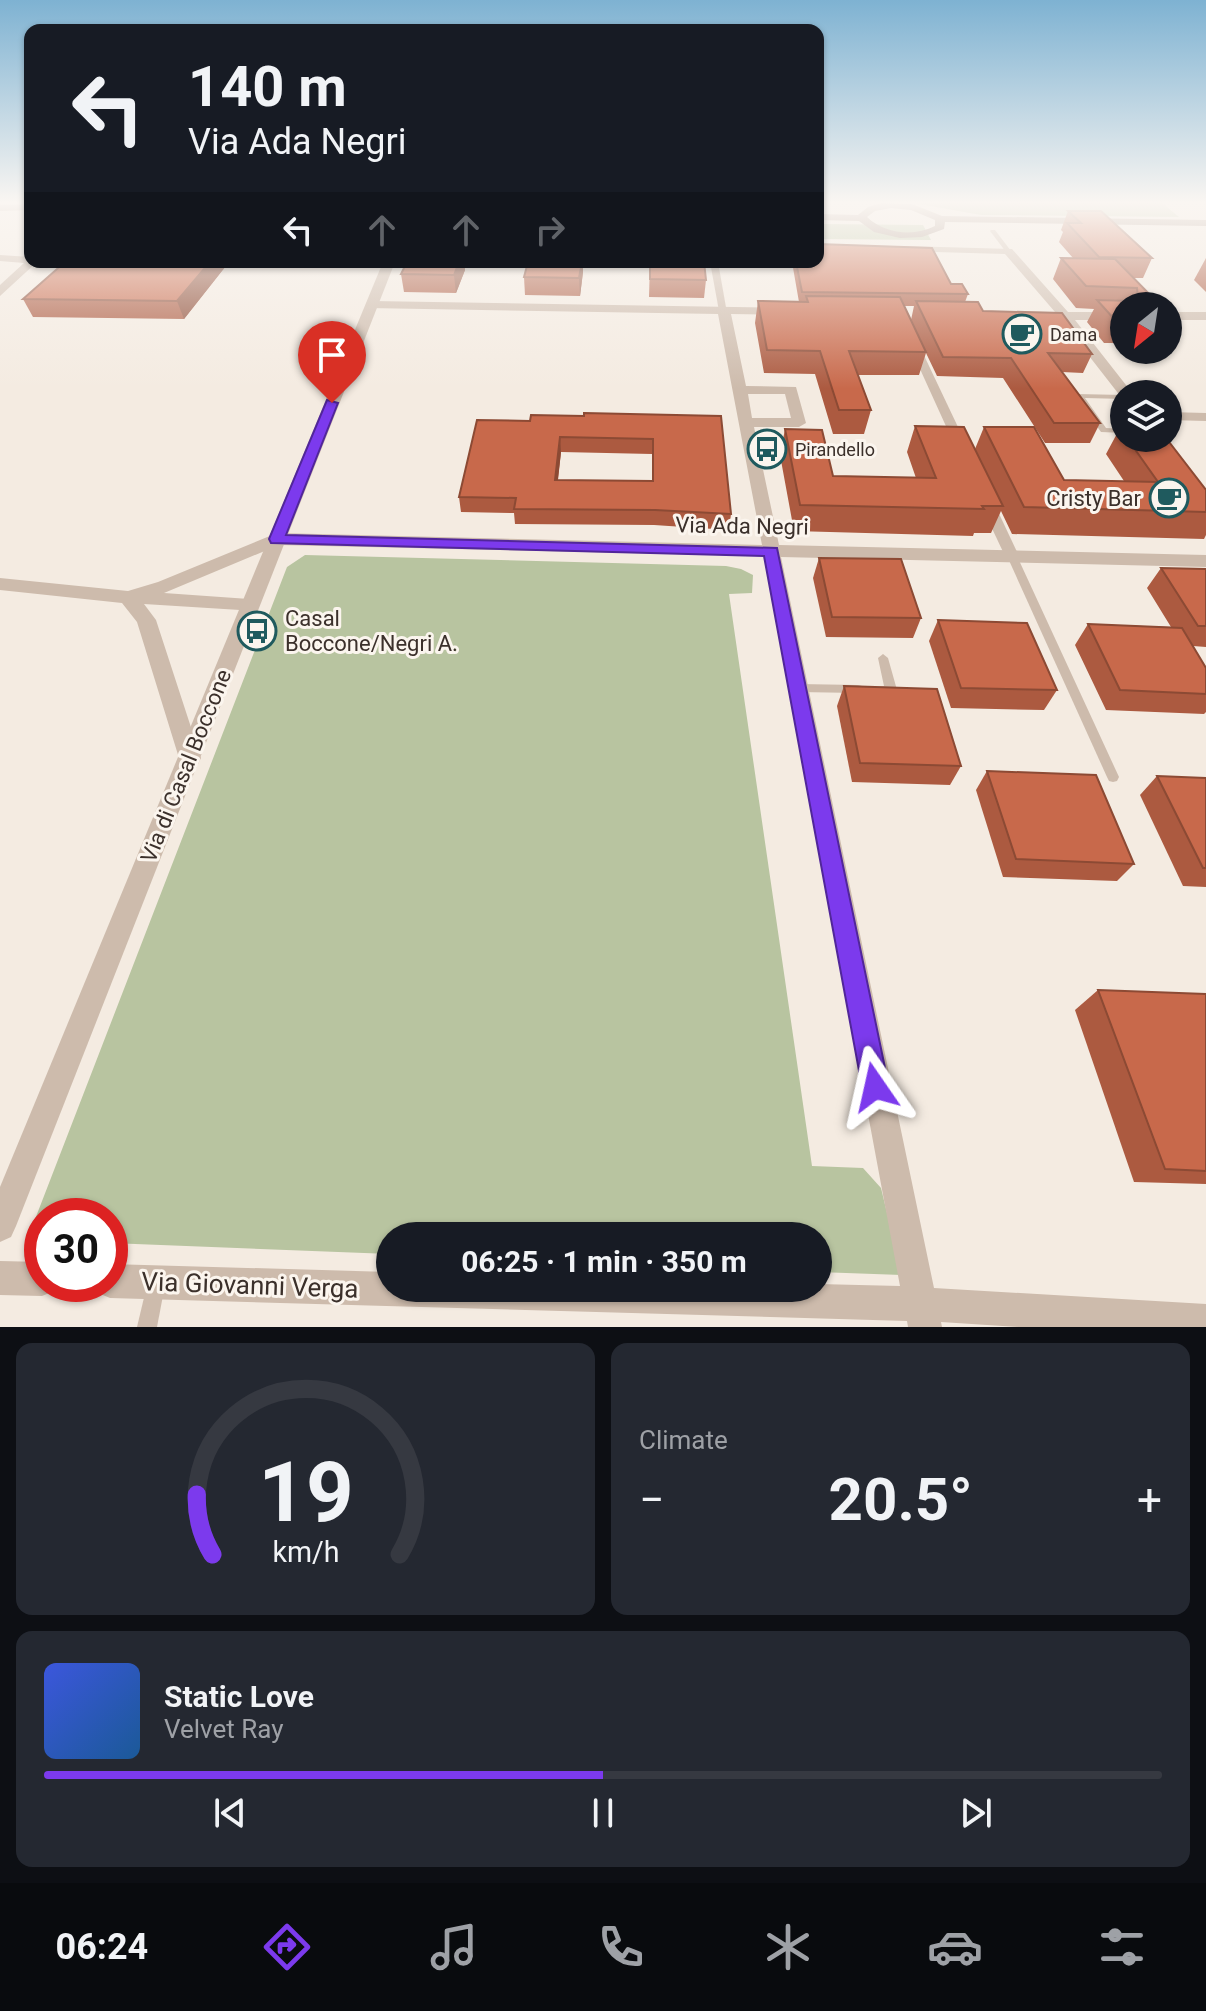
<!DOCTYPE html>
<html lang="en">
<head>
<meta charset="utf-8">
<style>
	:root { --surface:#171b24; --page:#242831; --text:#f1f3f6; --muted:#9ea1a6; --line:#363941; --accent:#7c3aed }
	body { margin:0; font-family:Roboto,sans-serif; background:var(--page); color:var(--text); height:100vh; display:flex; flex-direction:column; font-size:30px; white-space:nowrap }
	* { box-sizing:border-box; margin:0 }
	p { font-size:26px; color:var(--muted) }
	.icon { flex:none; width:44px; height:44px; fill:none; stroke:currentColor; stroke-width:2; stroke-linecap:round; stroke-linejoin:round }
	.map { position:relative; height:1327px; overflow:hidden }
	.panel { display:flex; flex-direction:column; gap:16px; padding:16px; background:#0d0f14; flex:1 }
	.panel>* { flex:none }
	.hud { position:absolute; left:24px; top:24px; width:800px; height:244px; border-radius:16px; box-shadow:0 2px 6px #0004; background:#171b24; color:var(--text); overflow:hidden }
	.needle { width:52px; rotate:210deg }
	.controls { position:absolute; left:1110px; top:292px; display:grid; gap:16px }
	.controls a { display:grid; place-items:center; width:72px; height:72px; border-radius:50%; background:var(--surface); box-shadow:0 2px 6px #0004; font-size:40px }
	.speed { position:absolute; left:24px; top:1198px; display:flex; gap:16px; font-size:40px; font-weight:700; text-align:center }
	.speed>* { display:grid; place-content:center; width:104px; height:104px; border-radius:50%; background:var(--surface); box-shadow:0 2px 6px #0004; line-height:1 }
	.speed .limit { border:12px solid #d22; background:#fff; color:#111 }
	.pin { position:absolute; display:grid; place-items:center; width:68px; height:68px; color:#fff; margin:-82px -34px; border-radius:50% 50% 50% 0; rotate:-45deg; box-shadow:0 0 8px #0007 }
	.pin .icon { rotate:45deg }
	.me { position:absolute; width:88px; margin:-44px; rotate:349deg; stroke-linejoin:round; filter:drop-shadow(0 0 6px #0008) }
	.turn { display:flex; align-items:center; gap:28px; height:168px; padding:0 32px; font-size:36px }
	.turn .icon { width:104px; height:104px; stroke-width:2.5 }
	.turn b { display:block; font-size:56px; line-height:68px }
	.lanes { display:flex; align-items:center; height:76px; padding:0 32px; background:#0003; justify-content:center; gap:40px; direction:ltr }
	.lanes .off { opacity:.35 }
	.big { font-size:60px; font-weight:700; line-height:1.1 }
	.panel .tile { flex:1; display:flex; flex-direction:column; justify-content:center; gap:12px; min-width:0; padding:0 28px; border-radius:16px; background:var(--page) }
	.panel .dial { align-items:center; gap:0 }
	.dial svg { height:208px; overflow:visible; fill:none; stroke:var(--line); stroke-width:7; stroke-linecap:round; text-anchor:middle }
	.dial text { fill:var(--text); stroke:none }
	.song { display:flex; align-items:center; gap:24px }
	.cover { width:96px; height:96px; border-radius:12px; background:linear-gradient(135deg,hsl(230 70% 55%),hsl(210 70% 35%)) }
	.played { height:8px; border-radius:4px; background:linear-gradient(90deg,var(--accent) 50%,var(--line) 50%) }
	.keys { display:flex; justify-content:space-around; direction:ltr }
	.heat { display:flex; justify-content:space-between; align-items:center; font-size:44px; direction:ltr }
	.panel .tiles { flex:1; display:grid; gap:16px; grid-template-columns:1fr 1fr }
	.tile:last-child { grid-column:span 2 }
	.trip { position:absolute; left:376px; top:1222px; width:456px; height:80px; border-radius:40px; background:var(--surface); box-shadow:0 2px 6px #0004; font-weight:700; line-height:80px; text-align:center }
	.tab-bar { display:flex; height:128px; justify-content:space-around; align-items:center; background:#090b0e; color:var(--muted) }
	.tab-bar .icon { width:56px; height:56px }
	.tab-bar .on { color:var(--accent) }
	.tab-bar b { font-size:36px; color:var(--text) }
	.map>svg:first-child { display:block }
	.green { fill:#b8c4a0 }
	.lines { fill:none; stroke-linecap:round; stroke-linejoin:round }
	.service { fill:#cdbbac; fill-rule:evenodd }
	.pedestrian { fill:#cdbbac; fill-rule:evenodd }
	.minor { fill:#cdbbac; fill-rule:evenodd }
	.tertiary { fill:#cdbbac; fill-rule:evenodd }
	.secondary { fill:#a18a7d; fill-rule:evenodd }
	.wall { fill:#ac5a40; fill-rule:evenodd }
	.shaded-wall { fill:#8c4a34 }
	.building { fill:#c8694b; stroke:#8c4a34; stroke-width:2; fill-rule:evenodd }
	.route { fill:#7c3aed; stroke:#51269a; stroke-width:2 }
	.labels { text-anchor:middle; dominant-baseline:central; stroke-width:6; stroke-linejoin:round; paint-order:stroke }
	.far-poi-label { font-size:18px; fill:#3b302b; stroke:#fbf5ee; text-anchor:start }
	.poi-label { font-size:22px; fill:#3b302b; stroke:#fbf5ee; text-anchor:end }
	.street-label { font-size:22px; fill:#3b302b; stroke:#fbf5ee }
	.near-street-label { font-size:26px; fill:#3b302b; stroke:#fbf5ee }
</style>
</head>
<body>
<div class="map">
<svg width="1206" height="1327" viewBox="0 0 1206 1327">
	<rect width="100%" height="100%" fill="#f4ebe1"/>
	<g class="green">
		<path d="M914 203H1162L1179 217 981 215Z"/>
		<path d="M818 224 923 225 931 240 818 239Z"/>
		<path d="M305 555 726 566 741 569 753 575 752 593 729 594 812 1166 863 1168 881 1188 902 1275 818 1272V1236H390V1254L110 1243V1216H42V1240H27L287 567Z"/>
	</g>
	<g class="lines">
		<g class="service">
			<path d="M991 230H995L1011 251 1010 252H1006L990 231Z"/>
			<path d="M1076 394 1124 395V399L1085 398 1106 428 1124 429V433L1101 432 1075 396Z"/>
			<path d="M1012 553 1017 556 1119 777 1117 781 1113 782 1109 781 1107 777 1007 556Z"/>
			<path d="M883 654 888 658 897 690 895 693C889 695 881 695 875 693L873 690 875 687 884 686 878 658Z"/>
			<path d="M798 684 858 685 862 686 864 689 862 692 858 693 798 692 794 691 792 688 794 685Z"/>
			<path d="M156 1276 163 1278 165 1285 157 1327H137L147 1285 149 1278Z"/>
		</g>
		<g class="pedestrian">
			<path d="M710 262H718L727 313 719 311Z"/>
			<path d="M915 344 920 347 967 446 965 449 961 450 955 446 910 347Z"/>
			<path d="M987 499 994 503 1019 556 1017 559 1012 561 1005 556 980 503Z"/>
		</g>
		<g class="minor">
			<path d="M905 246 1012 249 1068 312H1124V320H1075L1133 394 1121 397 1061 320 1036 319V313L1055 312 1005 254 901 251V247Z"/>
			<path d="M0 255 30 257V262H37L0 296V285L24 263 0 261Z"/>
			<path d="M372 301 788 308V314L784 315 731 314 746 386 796 387 806 423 799 427H754L779 545 1206 555V567L781 557 934 1288 1206 1304V1327H1018L941 1322 942 1327H908L907 1321 110 1298 98 1293 94 1284H110V1264L390 1272V1288H818V1284L900 1286 764 556 279 545 164 593 249 599 258 606 256 611 144 604 156 620 201 758 198 764 190 767 182 764 179 758 137 622 122 603 0 590V578L128 591 158 582 277 533 762 545 718 314 368 308 366 305ZM748 394H785L791 418H752Z"/>
			<rect x="1168" y="312" width="38" height="8"/>
			<path d="M1168 412 1206 413V421L1168 420Z"/>
			<path d="M0 1261 42 1262V1284H57L54 1291 42 1296 0 1295Z"/>
		</g>
		<path class="tertiary" d="M383 262H395L16 1226 11 1237 0 1242V1187Z"/>
		<g class="secondary">
			<path d="M881 203 912 204 942 216 1206 220V226L945 222 944 229 922 237 900 238 874 232 859 221 818 220V214L858 215 868 207ZM891 208 911 210 935 220V226C914 237 885 234 867 217L875 211Z"/>
			<path d="M30 204V210L0 211V205Z"/>
		</g>
	</g>
	<g class="wall">
		<path d="M1068 211 1152 258 1143 278H1133L1161 306H1124V343H1104L1087 322 1094 309 1076 308 1053 279 1061 258H1073L1059 242 1063 232 1061 230Z"/>
		<path d="M1206 258V292L1194 280Z"/>
		<path d="M65 262H229L184 319 33 317 23 299Z"/>
		<path d="M407 262H464L465 270 456 293 404 292 401 274Z"/>
		<path d="M650 262 706 280 704 298 649 297Z"/>
		<path d="M792 262H818L951 284 968 294 965 302 983 311 1092 354 1083 373 1062 372 1100 423 1090 443H1045L1003 378 937 376 926 353 919 375H858L871 410 864 434H833L815 374 764 373 755 323 758 301 799 302ZM904 306H914L911 320Z"/>
		<path d="M583 272 580 296 525 295 524 277Z"/>
		<path d="M1168 314 1176 322 1168 336Z"/>
		<path d="M584 416H721L731 514 729 530 654 525 515 524 514 513 461 512 459 497 530 421ZM561 452 652 454V481L558 480Z"/>
		<path d="M915 426 975 449 984 427 1064 480 1124 481 1106 454 1120 428H1124V438H1166L1206 490V535L1204 539 1012 534 1001 511 991 533H974L973 536 794 531 780 455 785 429 833 476 916 478 907 452Z"/>
		<path d="M819 558 921 618 913 638 826 637 813 578Z"/>
		<path d="M1161 568 1206 569V647L1193 646 1206 668V712L1204 714 1106 710 1075 645 1088 624 1171 627 1147 588Z"/>
		<path d="M938 620 1057 690 1044 710 951 708 929 641Z"/>
		<path d="M844 686 961 766 950 785 852 782 837 706Z"/>
		<path d="M987 771 1134 864 1117 881 1003 877 976 790Z"/>
		<path d="M1157 776 1206 778V887L1183 886 1140 795Z"/>
		<path d="M1098 990 1206 994V1184L1134 1182 1075 1010Z"/>
	</g>
	<g class="shaded-wall">
		<path d="M210 262H229L184 319 177 301Z"/>
		<path d="M459 262H464L465 270 456 293 454 275Z"/>
		<path d="M582 262H583V272L580 296 579 278Z"/>
		<path d="M560 437 561 452 556 495 555 480Z"/>
	</g>
	<g class="building">
		<path d="M1068 211H1101L1152 258 1099 257 1067 223H1081Z"/>
		<path d="M818 244 932 248 951 284H962L968 294 802 292 796 262H818Z"/>
		<path d="M1061 258 1115 259 1161 306H1124V321L1115 320 1097 300 1135 301 1138 298 1137 288 1086 286Z"/>
		<path d="M65 262H210L177 301 23 299Z"/>
		<path d="M407 262H459L454 275 401 274Z"/>
		<path d="M528 262H582L579 278 524 277Z"/>
		<path d="M650 262H704L706 280 650 279Z"/>
		<path d="M806 296 900 297 926 352 849 351 871 410H839L820 351 767 350 758 301 808 302Z"/>
		<path d="M916 301 978 302 983 311 1062 313 1092 354 1048 353 1100 423H1054L1011 358 943 357Z"/>
		<path d="M1168 314 1176 322 1168 321Z"/>
		<path d="M584 413 721 416 731 514 655 510 514 509 516 498 459 497 477 420 530 421 531 415 584 416ZM560 437 653 439V481L555 480Z"/>
		<path d="M915 426 964 427 1003 506H982L984 509 800 505 785 429 822 430 833 476 936 478Z"/>
		<path d="M984 427H1034L1064 480 1158 482 1127 438H1166L1206 490V512L1024 507Z"/>
		<path d="M819 558 901 559 921 618 832 617Z"/>
		<path d="M1161 568 1206 569V626H1198Z"/>
		<path d="M938 620 1027 623 1057 690 961 688Z"/>
		<path d="M1088 624 1182 628 1206 668V694L1120 690Z"/>
		<path d="M844 686 937 689 961 766 860 763Z"/>
		<path d="M987 771 1096 775 1134 864 1016 859Z"/>
		<path d="M1157 776 1206 778V868H1203Z"/>
		<path d="M1098 990 1206 994V1171L1165 1169Z"/>
	</g>
	<linearGradient id="sky" x2="0" y2="1"><stop stop-color="#7eb2d2"/><stop offset="0.52" stop-color="#faf6f2"/><stop offset="1" stop-color="#faf6f2" stop-opacity="0"/></linearGradient>
	<rect width="1206" height="389" fill="url(#sky)"/>
	<path class="route" d="M327 400 338 403 286 535 777 548 889 1087 885 1097 875 1101 866 1097 862 1087 764 556 271 543 269 539Z"/>
	<defs>
		<symbol id="cafe-ring" viewBox="-11 -11 22 22"><circle r="9.5" fill="#fbf5ee" stroke="#1f5a5e" stroke-width="1.5"/><path d="M-5.5-4.5H6V0H3Q3 3.5 0 3.5H-2.5Q-5.5 3.5-5.5 0ZM3-3.2v2h1.7v-2ZM-6 4.5H4V6H-6Z" fill="#1f5a5e"/></symbol>
		<symbol id="bus-ring" viewBox="-11 -11 22 22"><circle r="9.5" fill="#fbf5ee" stroke="#1f5a5e" stroke-width="1.5"/><path d="M-5-6H5V4H4V6H2V4H-2V6H-4V4H-5ZM-3.5-4V0h7V-4ZM-3.5 1.2v1.5H-2V1.2ZM2 1.2v1.5H3.5V1.2Z" fill="#1f5a5e"/></symbol>
	</defs>
	<g fill-rule="evenodd">
		<use href="#cafe-ring" x="1000" y="312" width="44" height="44"/>
		<use href="#bus-ring" x="745" y="427" width="44" height="44"/>
		<use href="#cafe-ring" x="1147" y="476" width="44" height="44"/>
		<use href="#bus-ring" x="235" y="609" width="44" height="44"/>
	</g>
	<g class="labels">
		<g class="far-poi-label">
			<text x="1050" y="334">Dama</text>
			<text x="795" y="449">Pirandello</text>
		</g>
		<g class="poi-label">
			<text x="1141" y="498">Cristy Bar</text>
			<text x="285" y="618" text-anchor="start">Casal<tspan x="285" dy="25">Boccone/Negri A.</tspan></text>
		</g>
		<g class="street-label">
			<text transform="translate(742 526) rotate(1)">Via Ada Negri</text>
			<text transform="translate(186 766) rotate(-68)">Via di Casal Boccone</text>
		</g>
		<g class="near-street-label">
			<text transform="translate(250 1285) rotate(2)">Via Giovanni Verga</text>
		</g>
	</g>
</svg>
<div class="controls">
<a><svg class="needle" viewBox="-14 -14 28 28"><path d="M0-13l5 13h-10z" fill="#e53935"/><path d="M0 13l5-13h-10z" fill="#9ea1a6"/></svg></a>
<a><svg class="icon" aria-label="layers" viewBox="0 0 24 24"><path d="M12 4l9 5-9 5-9-5zM3 14l9 5 9-5"/></svg></a>
</div>
<div class="speed"><div class="limit">30</div></div>
<div class="pin" style="left:332px;top:403px;background:#d93025"><svg class="icon" aria-label="arrive" viewBox="0 0 24 24"><path d="M6 21V4h12l-3 4 3 4H6"/></svg></div>
<svg class="me" style="left:875px;top:1087px" viewBox="-20 -20 40 40"><path d="M0-17L14 15 0 8-14 15z" fill="#7c3aed" stroke="#fff" stroke-width="4"/></svg>
<div class="trip">06:25 · 1 min · 350 m</div>
<div class="hud">
<div class="turn"><svg class="icon" aria-label="left" viewBox="0 0 24 24"><path d="M17 20v-9H6M10 6l-5 5 5 5"/></svg><div><b>140 m</b>Via Ada Negri</div></div>
<div class="lanes"><svg class="icon" aria-label="left" viewBox="0 0 24 24"><path d="M17 20v-9H6M10 6l-5 5 5 5"/></svg><svg class="icon off" aria-label="ahead" viewBox="0 0 24 24"><path d="M12 20V5M6 11l6-6 6 6"/></svg><svg class="icon off" aria-label="ahead" viewBox="0 0 24 24"><path d="M12 20V5M6 11l6-6 6 6"/></svg><svg class="icon off" aria-label="right" viewBox="0 0 24 24"><path d="M7 20v-9h11M14 6l5 5-5 5"/></svg></div>
</div>
</div>
<section class="panel">
<div class="tiles">
<div class="tile dial"><svg viewBox="0 0 100 80">
<path d="M14 69A42 42 0 1 1 86 69"/>
<path d="M14 69A42 42 0 0 1 8 46" stroke="#7c3aed"/>
<text x="50" y="56" font-size="32" font-weight="700">19</text>
<text x="50" y="72" font-size="11">km/h</text>
</svg></div>
<div class="tile"><p>Climate</p>
<div class="heat"><a>−</a><b class="big">20.5°</b><a>+</a></div>
</div>
<div class="tile">
<div class="song"><i class="cover"></i><div><b>Static Love</b><p>Velvet Ray</p></div></div>
<div class="played"></div>
<div class="keys"><svg class="icon" aria-label="previous" viewBox="0 0 24 24"><path d="M18 5L8 12l10 7zM5 5v14"/></svg><svg class="icon" aria-label="pause" viewBox="0 0 24 24"><path d="M8 5v14M16 5v14"/></svg><svg class="icon" aria-label="next" viewBox="0 0 24 24"><path d="M6 5l10 7-10 7zM19 5v14"/></svg></div>
</div>
</div>
</section>
<nav class="tab-bar">
<b>06:24</b>
<svg class="icon on" aria-label="directions" viewBox="0 0 24 24"><path d="M12 3l9 9-9 9-9-9zM9 14v-3h6M13 9l2 2-2 2"/></svg>
<svg class="icon" aria-label="music" viewBox="0 0 24 24"><path d="M9 18V5l10-2v13"/><circle cx="6" cy="18" r="3"/><circle cx="16" cy="16" r="3"/></svg>
<svg class="icon" aria-label="phone" viewBox="0 0 24 24"><path d="M5 4h4l2 5-3 2q2 4 5 5l2-3 5 2v4C11 20 4 13 5 4z"/></svg>
<svg class="icon" aria-label="climate" viewBox="0 0 24 24"><path d="M12 3v18M4 7l16 10M4 17L20 7"/></svg>
<svg class="icon" aria-label="car" viewBox="0 0 24 24"><path d="M5 17H2v-5l4-1 3-4h7l3 4 3 1v5h-3M9 17h6M6 11h13"/><circle cx="7" cy="17" r="2"/><circle cx="17" cy="17" r="2"/></svg>
<svg class="icon" aria-label="filters" viewBox="0 0 24 24"><path d="M4 7h16M4 17h16"/><circle cx="9" cy="7" r="2"/><circle cx="15" cy="17" r="2"/></svg>
</nav>
</body>
</html>
